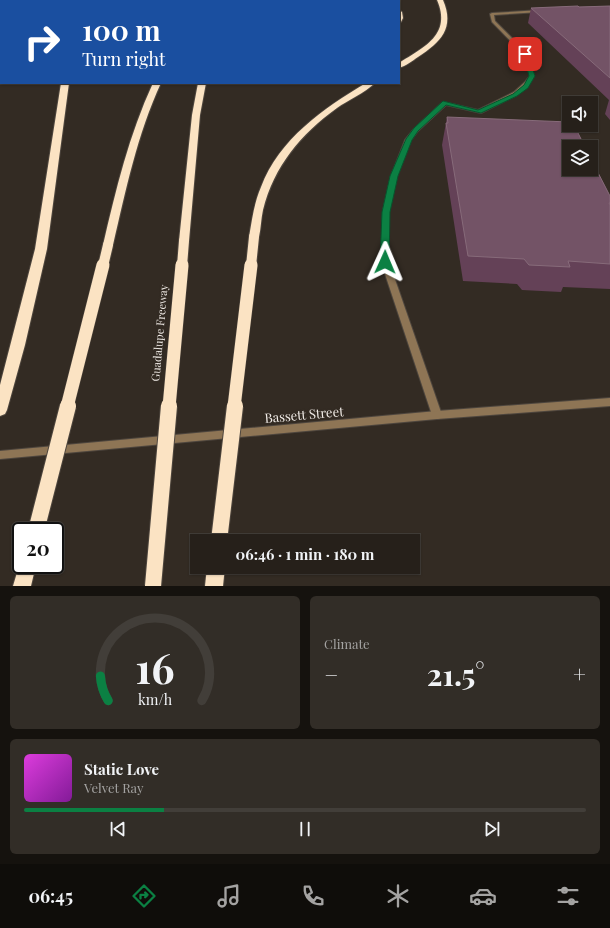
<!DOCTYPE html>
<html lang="en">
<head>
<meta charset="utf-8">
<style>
	:root { --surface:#26201a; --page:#322d27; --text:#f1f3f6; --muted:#a4a3a2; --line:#423e39; --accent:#0b8043 }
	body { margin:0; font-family:"Playfair Display",serif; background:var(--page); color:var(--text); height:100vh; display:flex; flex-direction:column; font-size:15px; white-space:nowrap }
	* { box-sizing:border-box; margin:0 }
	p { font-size:13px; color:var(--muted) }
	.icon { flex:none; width:22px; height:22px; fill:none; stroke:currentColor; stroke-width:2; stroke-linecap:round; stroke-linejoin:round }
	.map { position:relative; height:586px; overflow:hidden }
	.panel { display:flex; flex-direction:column; gap:10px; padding:10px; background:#15120e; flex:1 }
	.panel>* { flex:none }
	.guide { position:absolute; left:0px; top:0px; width:400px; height:84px; box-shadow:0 1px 3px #0004,0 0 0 1px var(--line); background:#1a4fa0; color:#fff; overflow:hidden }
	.controls { position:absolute; left:562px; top:96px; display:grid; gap:8px }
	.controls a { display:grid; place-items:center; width:36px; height:36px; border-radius:0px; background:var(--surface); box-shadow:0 1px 3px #0004,0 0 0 1px var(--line); font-size:20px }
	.speed { position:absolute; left:12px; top:522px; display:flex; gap:8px; font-size:20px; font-weight:700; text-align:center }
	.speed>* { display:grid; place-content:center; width:52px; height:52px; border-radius:50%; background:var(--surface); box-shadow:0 1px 3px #0004,0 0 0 1px var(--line); line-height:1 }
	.speed .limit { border:2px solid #111; border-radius:6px; background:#fff; color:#111 }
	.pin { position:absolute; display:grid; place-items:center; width:34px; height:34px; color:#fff; margin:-17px; border-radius:8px; box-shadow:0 2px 6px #0006 }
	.me { position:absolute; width:44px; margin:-22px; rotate:1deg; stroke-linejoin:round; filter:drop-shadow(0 0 3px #0008) }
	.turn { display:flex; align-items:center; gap:14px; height:84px; padding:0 16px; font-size:18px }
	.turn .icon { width:52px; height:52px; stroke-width:2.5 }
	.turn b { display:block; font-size:28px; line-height:34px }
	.big { font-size:30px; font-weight:700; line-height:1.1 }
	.panel .widget { flex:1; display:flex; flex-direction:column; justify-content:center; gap:6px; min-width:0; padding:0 14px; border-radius:6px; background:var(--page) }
	.panel .dial { align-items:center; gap:0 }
	.dial svg { height:104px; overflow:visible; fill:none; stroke:var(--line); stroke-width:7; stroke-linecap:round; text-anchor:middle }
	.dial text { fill:var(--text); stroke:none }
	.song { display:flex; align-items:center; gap:12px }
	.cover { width:48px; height:48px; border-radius:6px; background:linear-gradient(135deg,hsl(300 70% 55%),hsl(290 70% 35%)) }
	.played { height:4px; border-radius:2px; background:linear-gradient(90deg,var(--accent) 25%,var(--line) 25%) }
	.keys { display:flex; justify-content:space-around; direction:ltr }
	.heat { display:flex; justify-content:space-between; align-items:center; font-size:22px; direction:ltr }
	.panel .tiles { flex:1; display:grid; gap:10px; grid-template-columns:1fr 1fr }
	.widget:last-child { grid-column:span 2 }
	.trip { position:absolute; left:190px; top:534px; width:230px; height:40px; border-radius:0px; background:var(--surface); box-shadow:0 1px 3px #0004,0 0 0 1px var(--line); font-weight:700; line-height:40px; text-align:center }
	.tabs { display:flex; height:64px; justify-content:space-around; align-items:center; background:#0f0d0a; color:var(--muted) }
	.tabs .icon { width:28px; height:28px }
	.tabs .selected { color:var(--accent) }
	.tabs b { font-size:18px; color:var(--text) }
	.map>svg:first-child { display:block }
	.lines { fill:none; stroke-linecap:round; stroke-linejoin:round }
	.service-casing { stroke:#4e463e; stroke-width:2 }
	.minor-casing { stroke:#4e463e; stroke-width:2 }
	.motorway-casing { stroke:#4e463e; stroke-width:2 }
	.service { fill:#8e7555; fill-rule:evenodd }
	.minor { fill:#8e7555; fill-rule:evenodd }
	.motorway { fill:#fbe3c3; fill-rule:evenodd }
	.motorway-bridge-far2-casing { stroke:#4e463e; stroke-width:12; stroke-linecap:butt }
	.motorway-bridge-far1-casing { stroke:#4e463e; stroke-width:14; stroke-linecap:butt }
	.motorway-bridge-casing { stroke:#4e463e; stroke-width:18; stroke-linecap:butt }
	.motorway-bridge-far2 { stroke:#fbe3c3; stroke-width:10 }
	.motorway-bridge-far1 { stroke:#fbe3c3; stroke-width:13 }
	.motorway-bridge { stroke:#fbe3c3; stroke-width:16 }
	.wall { fill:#644157 }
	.building { fill:#735366; stroke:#876b7a }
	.route { fill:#0b8043; stroke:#07532c }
	.labels { text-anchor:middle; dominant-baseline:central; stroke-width:4; stroke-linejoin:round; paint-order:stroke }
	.street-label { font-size:11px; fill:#f1ece7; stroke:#332b23 }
	.near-street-label { font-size:13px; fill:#f1ece7; stroke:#332b23 }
</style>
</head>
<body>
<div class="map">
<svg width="610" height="586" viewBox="0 0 610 586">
	<rect width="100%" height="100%" fill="#332b23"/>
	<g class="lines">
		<defs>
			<g id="service">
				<path d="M541 10 540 12 494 15 495 21 527 53 534 76 529 84 517 95 481 113 446 105 418 131 411 140 397 176 389 211V262L442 415 440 418 437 419 434 418 432 415 381 262 383 211 391 176 405 140 414 129 443 102 478 110 514 92 525 82 530 76 523 54 492 22 490 14 492 13Z"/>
				<rect x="0" y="39" width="1" height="2"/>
				<rect x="0" y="56" width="1" height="2"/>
			</g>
			<path id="minor" d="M610 398V406L437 419 0 459V451L437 411Z"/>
			<g id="motorway">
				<path d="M79 0H85L78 1Z"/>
				<path d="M206 0H212L205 1Z"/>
				<path d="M236 0H242L235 1Z"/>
				<rect x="260" y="0" width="6" height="1"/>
				<path d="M377 0H385L386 1H378Z"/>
				<path d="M437 0H443C455 28 441 42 418 57 412 61 406 66 399 68V63C424 47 452 35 437 0Z"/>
				<path d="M399 10 402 12 403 18 401 22 399 23Z"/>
				<path d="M61 83H69L47 249 25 345 7 410 5 414 0 416V385L35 249Z"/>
				<path d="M153 83H161C137 135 126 190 113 245L112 247H104L103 245C116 189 129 135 153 83Z"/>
				<path d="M198 83H206L200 115 189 241 184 244 179 241 192 115Z"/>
				<path d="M366 83H375C365 93 348 100 337 108 301 134 274 166 263 210 261 219 261 228 259 237L254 240 250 239 249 237C252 220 254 203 261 187 279 139 324 108 366 83Z"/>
				<path d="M21 559V565H36L31 586H13Z"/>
				<path d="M207 567H225L223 586H205Z"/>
			</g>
		</defs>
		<use href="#service" class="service-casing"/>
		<use href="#minor" class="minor-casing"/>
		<use href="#motorway" class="motorway-casing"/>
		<use href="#service" class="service"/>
		<use href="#minor" class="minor"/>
		<use href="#motorway" class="motorway"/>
		<defs>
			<g id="motorway-bridge-far2">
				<path d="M103 266 108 245"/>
				<path d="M182 266 184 241"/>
				<path d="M251 266 254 237"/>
			</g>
			<g id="motorway-bridge-far1">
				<path d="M67 407 103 265"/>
				<path d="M169 407 182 265"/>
				<path d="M234 407 251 265"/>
			</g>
			<g id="motorway-bridge">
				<path d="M36 531 68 406"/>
				<path d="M219 541 235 406"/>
				<path d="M153 586 169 406"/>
			</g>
		</defs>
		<use href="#motorway-bridge-far2" class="motorway-bridge-far2-casing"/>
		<use href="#motorway-bridge-far1" class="motorway-bridge-far1-casing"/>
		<use href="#motorway-bridge" class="motorway-bridge-casing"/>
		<use href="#motorway-bridge-far2" class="motorway-bridge-far2"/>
		<use href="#motorway-bridge-far1" class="motorway-bridge-far1"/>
		<use href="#motorway-bridge" class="motorway-bridge"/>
	</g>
	<g class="wall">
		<path d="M610 6V120L605 114 609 100 528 23 531 8Z"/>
		<path d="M447 117 610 196V289L563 287 561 292 522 290 517 284 463 281 442 145Z"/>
	</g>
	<g class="building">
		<path d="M578 6 579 7 610 6V78L531 8Z"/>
		<path d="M447 117 569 122V125H574L585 147H569V169H591V159L610 196V203H609L610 205V264L568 261 570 267 529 265 524 259 468 256 446 123H448Z"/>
	</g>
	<path class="route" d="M525 52 528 54 535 76 528 88 517 96 481 113 446 105 418 131 412 140 398 176 390 212 389 262 385 265 382 264 380 262 382 212 390 176 406 139 414 128 443 101 478 110 513 94 524 85 529 76 523 54Z"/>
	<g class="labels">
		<g class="street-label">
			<text transform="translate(159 333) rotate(-85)">Guadalupe Freeway</text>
		</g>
		<g class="near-street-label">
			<text transform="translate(304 414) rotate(-5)">Bassett Street</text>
		</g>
	</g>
</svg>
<div class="controls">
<a><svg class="icon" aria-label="sound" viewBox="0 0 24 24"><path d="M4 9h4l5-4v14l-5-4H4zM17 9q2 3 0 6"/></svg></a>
<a><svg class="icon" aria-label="layers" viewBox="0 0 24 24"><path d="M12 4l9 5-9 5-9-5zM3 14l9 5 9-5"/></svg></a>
</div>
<div class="speed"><div class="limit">20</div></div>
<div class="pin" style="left:525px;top:54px;background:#d93025"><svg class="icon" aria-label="arrive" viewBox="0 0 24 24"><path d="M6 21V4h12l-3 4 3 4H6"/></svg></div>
<svg class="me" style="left:385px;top:262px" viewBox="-20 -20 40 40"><path d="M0-17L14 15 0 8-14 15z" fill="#0b8043" stroke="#fff" stroke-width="4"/></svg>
<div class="trip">06:46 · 1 min · 180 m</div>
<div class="guide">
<div class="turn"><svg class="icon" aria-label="right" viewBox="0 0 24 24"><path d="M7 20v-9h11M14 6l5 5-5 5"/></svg><div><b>100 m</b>Turn right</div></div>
</div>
</div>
<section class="panel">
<div class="tiles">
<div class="widget dial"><svg viewBox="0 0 100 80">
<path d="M14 69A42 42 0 1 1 86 69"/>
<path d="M14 69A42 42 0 0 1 8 50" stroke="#0b8043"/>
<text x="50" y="56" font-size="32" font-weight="700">16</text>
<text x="50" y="72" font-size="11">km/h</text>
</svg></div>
<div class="widget"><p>Climate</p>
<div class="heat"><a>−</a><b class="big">21.5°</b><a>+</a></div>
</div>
<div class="widget">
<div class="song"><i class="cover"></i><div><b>Static Love</b><p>Velvet Ray</p></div></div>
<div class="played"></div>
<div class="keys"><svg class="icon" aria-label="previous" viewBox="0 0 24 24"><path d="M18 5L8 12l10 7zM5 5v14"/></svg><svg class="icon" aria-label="pause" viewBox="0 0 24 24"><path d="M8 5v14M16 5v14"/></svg><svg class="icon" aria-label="next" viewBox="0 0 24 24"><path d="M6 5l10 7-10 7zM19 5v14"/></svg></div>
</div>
</div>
</section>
<nav class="tabs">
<b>06:45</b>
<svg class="icon selected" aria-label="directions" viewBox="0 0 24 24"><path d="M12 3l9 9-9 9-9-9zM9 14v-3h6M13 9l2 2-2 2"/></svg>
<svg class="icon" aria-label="music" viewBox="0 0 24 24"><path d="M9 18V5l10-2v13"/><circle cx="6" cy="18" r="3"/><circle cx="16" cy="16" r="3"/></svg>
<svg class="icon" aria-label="phone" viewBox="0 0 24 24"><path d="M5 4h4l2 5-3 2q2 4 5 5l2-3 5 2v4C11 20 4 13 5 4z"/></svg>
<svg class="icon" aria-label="climate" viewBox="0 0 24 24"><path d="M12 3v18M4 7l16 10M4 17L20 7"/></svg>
<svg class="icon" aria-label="car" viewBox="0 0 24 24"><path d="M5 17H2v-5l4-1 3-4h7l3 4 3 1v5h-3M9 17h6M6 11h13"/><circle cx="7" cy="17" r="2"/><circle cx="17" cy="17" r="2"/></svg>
<svg class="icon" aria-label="filters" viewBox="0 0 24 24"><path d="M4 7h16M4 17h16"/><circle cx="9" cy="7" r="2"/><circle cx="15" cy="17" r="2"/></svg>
</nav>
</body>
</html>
